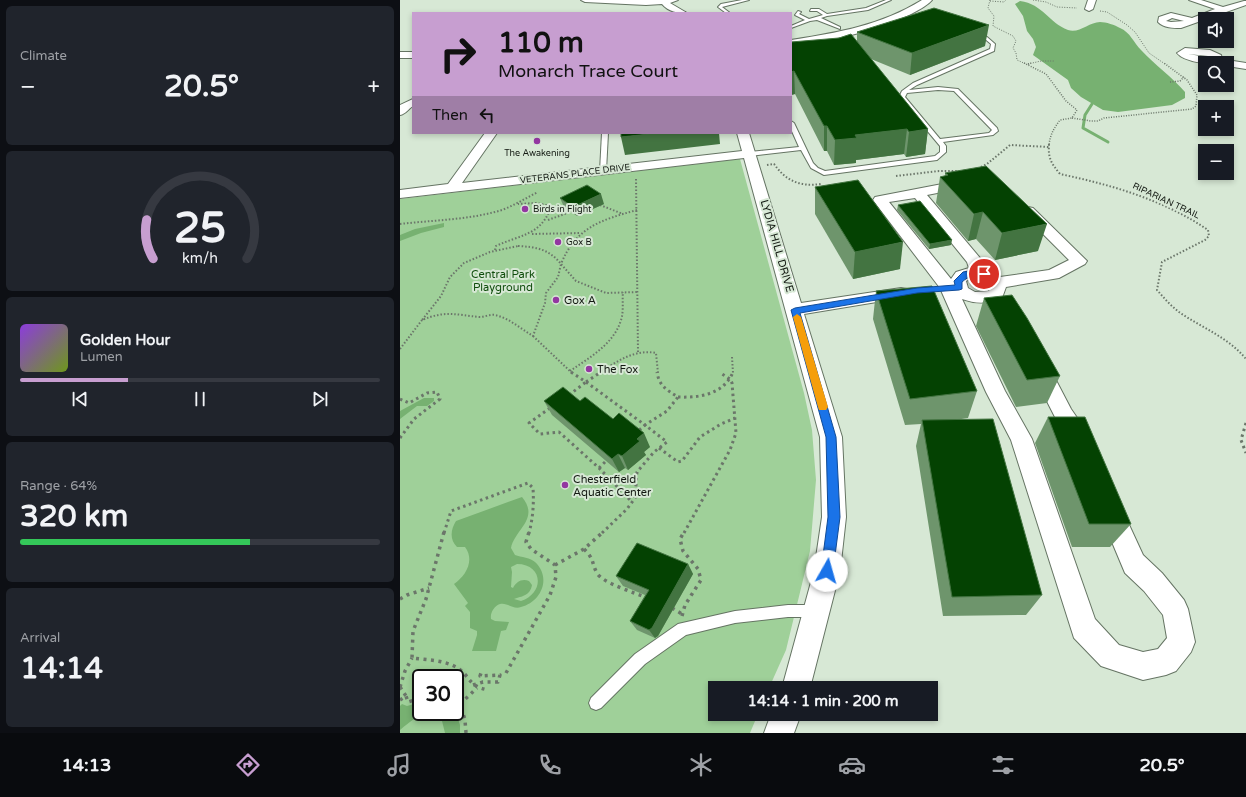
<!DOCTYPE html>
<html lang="en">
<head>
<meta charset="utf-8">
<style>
	:root { --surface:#171b24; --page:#20242c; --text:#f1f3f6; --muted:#9ea1a6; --line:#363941; --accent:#c79ed0 }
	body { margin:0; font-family:"Varela Round",sans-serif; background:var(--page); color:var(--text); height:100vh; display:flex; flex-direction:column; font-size:15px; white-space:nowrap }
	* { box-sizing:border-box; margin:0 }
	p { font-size:13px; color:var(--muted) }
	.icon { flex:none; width:22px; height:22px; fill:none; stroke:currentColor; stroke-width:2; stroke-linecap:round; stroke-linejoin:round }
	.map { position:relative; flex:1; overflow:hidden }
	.drawer { display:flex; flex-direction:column; gap:6px; padding:6px; background:#0d0f14; width:400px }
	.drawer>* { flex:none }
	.banner { position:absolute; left:12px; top:12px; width:380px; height:122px; border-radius:0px; box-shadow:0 2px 6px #0003; background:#c79ed0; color:#111; overflow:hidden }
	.fabs { position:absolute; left:798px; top:12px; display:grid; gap:8px }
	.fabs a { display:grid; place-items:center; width:36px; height:36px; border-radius:0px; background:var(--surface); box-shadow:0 2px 6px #0003; font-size:20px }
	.speed { position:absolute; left:12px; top:669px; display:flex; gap:8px; font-size:20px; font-weight:700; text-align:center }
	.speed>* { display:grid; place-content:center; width:52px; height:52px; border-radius:50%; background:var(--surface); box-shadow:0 2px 6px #0003; line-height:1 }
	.speed .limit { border:2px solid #111; border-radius:6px; background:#fff; color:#111 }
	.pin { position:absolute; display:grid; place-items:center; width:34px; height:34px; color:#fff; margin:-17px; border:2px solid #fff; border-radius:50%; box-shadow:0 1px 4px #0007 }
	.me { position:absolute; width:44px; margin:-22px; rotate:7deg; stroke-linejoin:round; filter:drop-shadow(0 0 3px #0008) }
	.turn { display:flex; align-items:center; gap:14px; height:84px; padding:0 20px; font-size:18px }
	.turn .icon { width:52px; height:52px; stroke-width:2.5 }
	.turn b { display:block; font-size:28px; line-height:34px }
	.then { display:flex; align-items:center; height:38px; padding:0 20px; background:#0003; gap:8px; font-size:15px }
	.big { font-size:30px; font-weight:700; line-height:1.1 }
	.drawer .tile { flex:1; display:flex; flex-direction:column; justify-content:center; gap:6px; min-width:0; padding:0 14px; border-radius:6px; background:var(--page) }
	.drawer .dial { align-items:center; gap:0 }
	.dial svg { height:104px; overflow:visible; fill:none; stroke:var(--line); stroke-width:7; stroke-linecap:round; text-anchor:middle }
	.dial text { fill:var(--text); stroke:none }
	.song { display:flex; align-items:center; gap:12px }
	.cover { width:48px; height:48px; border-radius:6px; background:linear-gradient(135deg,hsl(270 70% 55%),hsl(80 70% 35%)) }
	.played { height:4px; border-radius:2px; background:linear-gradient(90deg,var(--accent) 30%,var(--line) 30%) }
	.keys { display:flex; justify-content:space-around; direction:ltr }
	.heat { display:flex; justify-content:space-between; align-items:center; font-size:22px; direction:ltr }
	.charge { height:6px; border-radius:3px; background:linear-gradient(90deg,#34c759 64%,var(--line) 0) }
	.trip { position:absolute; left:308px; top:681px; width:230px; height:40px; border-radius:0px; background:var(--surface); box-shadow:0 2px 6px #0003; font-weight:700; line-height:40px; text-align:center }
	.tabs { display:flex; height:64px; justify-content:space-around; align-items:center; background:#090b0e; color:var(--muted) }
	.tabs .icon { width:28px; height:28px }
	.tabs .selected { color:var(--accent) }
	.tabs b { font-size:18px; color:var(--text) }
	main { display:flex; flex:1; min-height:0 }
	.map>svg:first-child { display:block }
	.green { fill:#9fd099; fill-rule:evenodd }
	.water { fill:#77b171; fill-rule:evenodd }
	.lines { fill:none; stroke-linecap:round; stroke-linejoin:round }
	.stream { stroke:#77b171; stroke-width:3 }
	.lane-casing { stroke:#657463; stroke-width:2 }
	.street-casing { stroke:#657463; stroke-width:2 }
	.secondary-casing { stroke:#657463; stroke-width:2 }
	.path-far4 { stroke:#6b766a; stroke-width:1; stroke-dasharray:1 1.5; stroke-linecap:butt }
	.path-far3 { stroke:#6b766a; stroke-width:1.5; stroke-dasharray:1 1.5; stroke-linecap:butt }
	.path-far2 { stroke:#6b766a; stroke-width:2; stroke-dasharray:1.5 2; stroke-linecap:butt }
	.path-far1 { stroke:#6b766a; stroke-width:3; stroke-dasharray:2.5 3.5; stroke-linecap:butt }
	.path { stroke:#6b766a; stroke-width:3.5; stroke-dasharray:3 4.5; stroke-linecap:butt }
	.lane { fill:#fff; fill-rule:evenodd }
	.street { fill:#fff; fill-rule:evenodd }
	.secondary { fill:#fff; fill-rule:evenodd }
	.wall { fill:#6e956c }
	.shaded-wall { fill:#437441 }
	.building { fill:#044202; stroke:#437441 }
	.route { fill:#1a73e8; stroke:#114b97 }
	.slow { fill:#f59e0b }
	.poi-dot { fill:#9337a1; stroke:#d7e8d5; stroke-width:1.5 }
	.labels { text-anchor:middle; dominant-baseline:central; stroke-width:4; stroke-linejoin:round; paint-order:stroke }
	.far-poi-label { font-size:9px; fill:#121811; stroke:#d7e8d5; text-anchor:start }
	.far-street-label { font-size:9px; fill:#121811; stroke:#d7e8d5 }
	.street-label { font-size:11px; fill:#121811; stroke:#d7e8d5 }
	.park-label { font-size:11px; fill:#104d0d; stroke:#d7e8d5 }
	.poi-label { font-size:11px; fill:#121811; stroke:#d7e8d5; text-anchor:start }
</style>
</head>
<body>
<main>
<section class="drawer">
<div class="tile"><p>Climate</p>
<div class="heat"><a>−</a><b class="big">20.5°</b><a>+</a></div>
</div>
<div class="tile dial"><svg viewBox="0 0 100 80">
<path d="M14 69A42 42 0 1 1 86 69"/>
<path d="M14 69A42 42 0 0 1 9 39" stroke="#c79ed0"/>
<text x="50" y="56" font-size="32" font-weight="700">25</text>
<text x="50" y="72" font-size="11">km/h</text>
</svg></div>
<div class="tile">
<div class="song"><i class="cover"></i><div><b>Golden Hour</b><p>Lumen</p></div></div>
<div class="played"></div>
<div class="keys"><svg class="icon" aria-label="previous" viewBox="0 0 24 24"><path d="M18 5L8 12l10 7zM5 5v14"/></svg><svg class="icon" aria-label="pause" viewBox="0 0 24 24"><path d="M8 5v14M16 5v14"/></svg><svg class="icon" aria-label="next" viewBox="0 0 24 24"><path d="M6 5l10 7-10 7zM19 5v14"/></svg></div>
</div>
<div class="tile"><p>Range · 64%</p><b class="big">320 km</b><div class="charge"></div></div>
<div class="tile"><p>Arrival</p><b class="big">14:14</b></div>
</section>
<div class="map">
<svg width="846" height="733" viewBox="0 0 846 733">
	<rect width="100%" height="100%" fill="#d7e8d5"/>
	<path class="green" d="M340 159 404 393 412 430 416 480 410 551 386 650 369 688H315V714H358L350 733H0V199ZM21 678H55V712H21Z"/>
	<g class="water">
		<path d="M620 1C643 4 649 23 668 30 679 34 689 22 700 22 706 22 715 25 720 28 730 32 734 43 741 50 755 65 772 77 785 92V98L772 105 718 112 703 110 681 97 671 88 668 80 633 55 636 47 633 39 627 31 623 16 615 4Z"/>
		<path d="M44 223V227L21 233 0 241V235L15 229Z"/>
		<path d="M24 398H34V401L27 406H17L0 419V411Z"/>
		<path d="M122 497C140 519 115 529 111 548L115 555C121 557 131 558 135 562 152 578 141 602 121 607 113 610 107 602 100 604 94 606 90 613 91 619L95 621 109 622 106 630 101 631 96 651H72L77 635V631L70 628V612L65 606 68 603 54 584C66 576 75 560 65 547H57C49 539 51 529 56 521ZM117 564C143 564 145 593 121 601L114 599C122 596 130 596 132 585L129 581C122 578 116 582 113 588L111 587 112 572 111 567Z"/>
		<path d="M21 702V712H55V709L60 725V733H45L41 717C23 709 14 719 0 730V706L2 704 7 706Z"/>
	</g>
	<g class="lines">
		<path class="stream" d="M692 104 685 115 683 128 708 142"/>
		<defs>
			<g id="lane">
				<path d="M342 0H349L322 7 330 13H326L318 7 321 4Z"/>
				<path d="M486 0H491L468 10 427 16 421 18 440 27V29L417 20 410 21 391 28V26L405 20 395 15 398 11 401 12 399 14 409 19 423 15 417 11H410L411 9H419L427 14 466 8Z"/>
				<path d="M574 34 587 37 595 44 594 51 517 85 509 90 538 87 558 89 597 128 598 131 593 135 543 142 546 146V152L537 160 424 175 411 168 401 150 350 156 347 154 350 152 399 147 391 129V121L394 123 413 163 418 168 425 171 535 156 540 152V146L499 97 502 91 513 83 590 49 591 44 585 39 574 36ZM538 90 554 91 592 130 589 133 540 139 505 97 507 93Z"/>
				<path d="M202 133H208L206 171 203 173 200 171Z"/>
				<path d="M388 605H416L420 607 422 611 420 615 416 617H388L335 623 286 635 245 664 201 708 196 710 191 708 189 703 191 698 235 654 278 624 335 611Z"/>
			</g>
			<g id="street">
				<path d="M181 0H278L270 3 287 13C277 13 269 12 262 4L246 5 185 2Z"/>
				<path d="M688 0H696L693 9 689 11 685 9Z"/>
				<path d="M789 0H801L823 7 844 1H846V5L781 28C773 28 764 28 758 22L759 17 771 13 792 18 815 9ZM772 18 784 21 771 22 766 21Z"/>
				<path d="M785 48 810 50 821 55 823 62C813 66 784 62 777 53ZM788 54 808 56 813 58Z"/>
				<path d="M827 60 846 63V69L827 66V63H822Z"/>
				<path d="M13 99V106C8 109 6 114 0 115V105Z"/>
				<path d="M85 133H97L62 183 342 151 337 133H349L401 303 501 288 507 289 509 293 507 297 501 298 404 314 442 437 446 517 440 571 410 688H382L414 571 422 517 420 437 344 158 0 198V190L48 184Z"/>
				<path d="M563 180 568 181 570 184 568 187 527 195 580 258 586 270 596 273 600 277 649 270 669 260 623 214 621 211 623 208 628 207 633 208 687 261 685 264 659 278 606 287 602 298C588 304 576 304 562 299L605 391 632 439 695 619 719 645 743 652 758 649 767 638 763 615 744 591 725 573 699 511 703 503 711 500 719 503 743 555 762 573 784 600 788 609 795 642 791 652 776 671 766 675 743 680 701 666 674 638 611 440 586 392 540 288 473 200 475 197 480 196ZM515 198 567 262 569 268 556 272 551 279 489 202ZM572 278C579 278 586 279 590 287L589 291 575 292 568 288 566 281Z"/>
				<path d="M640 361 647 363 671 409 691 438 687 444 680 447 673 444 657 421 630 368 633 363Z"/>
				<path d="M371 714H401L394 733H364Z"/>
			</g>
			<g id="secondary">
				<path d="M522 0H532C527 6 517 11 509 15 472 33 431 40 391 46V40C437 33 482 25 522 0Z"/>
				<rect x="0" y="52" width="13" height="6"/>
			</g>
		</defs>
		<use href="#lane" class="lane-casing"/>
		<use href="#street" class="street-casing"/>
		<use href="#secondary" class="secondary-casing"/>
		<g class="path-far4">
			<path d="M590 0 588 8 594 16 593 26 613 36 616 41 613 48 616 53 617 60 626 64"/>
			<path d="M633 0 646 2 657 7 677 8"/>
			<path d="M590 1 604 2 606 0"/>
			<path d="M700 11 707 12 727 25 735 32 749 53 765 64"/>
			<path d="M628 64 641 61H655"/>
		</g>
		<g class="path-far3">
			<path d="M624 63 646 74 666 101 677 110 672 118 660 120C654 128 650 135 649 145"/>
			<path d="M628 64 631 63"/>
			<path d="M770 82 780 81 784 77"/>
			<path d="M672 118 691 121H698L704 118 792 109 796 106 797 95 787 80 764 63"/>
		</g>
		<g class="path-far2">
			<path d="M649 144C648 158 651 163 660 174 712 185 764 200 808 230L809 236 805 240 762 262 757 290C764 298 771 306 779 312 802 328 828 337 846 359"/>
			<path d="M367 165 374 164C386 181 400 187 421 184"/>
			<path d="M581 167 587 164 610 145 649 147"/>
			<path d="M496 176 539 171H557"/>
			<path d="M236 179 238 353"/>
			<path d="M166 205 162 207 169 212"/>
			<path d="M200 205 223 214"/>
			<path d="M237 210C201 220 176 227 161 264L176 281 206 293 238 292"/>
			<path d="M148 220 173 211"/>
			<path d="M0 224C34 220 69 220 102 210 115 205 126 198 138 192"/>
			<path d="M132 234 181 233"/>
			<path d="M118 246C136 247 149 249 161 264L158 277 146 293 145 303 133 336C121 329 109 318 95 315 90 314 85 317 80 317 56 315 46 310 22 320L41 296 50 277 64 263 90 252Z"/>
			<path d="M95 250 96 246C119 235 139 236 150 210L146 205 136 203 118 204"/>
			<path d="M133 336 172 373"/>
			<path d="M0 349 22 320"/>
			<path d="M332 357 333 373"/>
			<path d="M170 371C189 358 214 344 221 320 224 311 222 301 223 292"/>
			<path d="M199 373C217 361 235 349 256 353L258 373"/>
		</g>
		<g class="path-far1">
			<path d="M171 372 186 382"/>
			<path d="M186 382 245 425 267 411 278 397C267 390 259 386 257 372"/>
			<path d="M186 382 201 372"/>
			<path d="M169 395 186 382"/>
			<path d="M278 397C300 398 324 394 333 372"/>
			<path d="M0 399 9 403 27 393 37 392 40 399 14 419 0 438"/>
			<path d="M150 408 129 423 140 434 159 432 199 468 232 502"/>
			<path d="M846 423 841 440 846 453"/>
			<path d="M259 448 278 462 282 461 300 437 321 424 335 418"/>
			<path d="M199 468 208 459"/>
			<path d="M44 533 51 511 128 483 133 488C134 503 133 518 129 533"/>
			<path d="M202 533 227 509 235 498 237 472 254 452 267 442 245 425 238 431"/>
			<path d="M284 533 330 450 336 433 332 383 330 379 322 374"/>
		</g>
		<g class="path">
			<path d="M44 532 26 599 13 631 12 658C27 660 43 660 56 667 71 676 68 687 89 690"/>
			<path d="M184 549C195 560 191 562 197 573 202 583 236 593 247 598"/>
			<path d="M155 565 184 549 203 532"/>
			<path d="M0 599 7 595 29 588"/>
			<path d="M272 608 282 614"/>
			<path d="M282 616 285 605 301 580 298 569 283 551 280 539 284 532"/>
			<path d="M106 673 150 595 156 577 155 565 131 549 126 542 129 532"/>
			<path d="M73 685 83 682H98L100 675 80 676 81 673"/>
			<path d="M0 687 5 671 12 658"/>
			<path d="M0 687 6 696"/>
			<path d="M55 699 60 704"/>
			<path d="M0 700 6 696 8 702 21 698"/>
			<path d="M66 733 65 720 60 704 77 688"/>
		</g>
		<use href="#lane" class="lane"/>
		<use href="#street" class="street"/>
		<use href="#secondary" class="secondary"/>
	</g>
	<g class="wall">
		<path d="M457 32 585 46 510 75 471 59 528 129 525 154 506 157 504 154 456 160V163L434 165 427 151H424L395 94 391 95V42H457Z"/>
		<path d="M545 173 638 251 595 260 576 239 568 241 536 203 540 177 545 176Z"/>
		<path d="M415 187 500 269 453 279 415 214Z"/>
		<path d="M160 198 204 204 177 216 164 207Z"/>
		<path d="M498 205 551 245 529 249 497 210Z"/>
		<path d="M476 291 577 391 568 418 555 420 642 595 626 615 543 616 516 446 521 424 505 425 473 319Z"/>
		<path d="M584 298 660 376 647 403 616 407 576 326Z"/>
		<path d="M144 401 250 447 244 452 246 455 228 470 225 468 219 472 152 415Z"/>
		<path d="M648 417 731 524 710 547H672L635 443Z"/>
		<path d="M288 564 293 574 258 636 255 638 237 630 230 621 245 595 223 586 216 576Z"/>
	</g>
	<g class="shaded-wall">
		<path d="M589 25 585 46 510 75 512 53Z"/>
		<path d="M394 71 395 94 391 95V72Z"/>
		<rect x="424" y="126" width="3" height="25"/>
		<path d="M507 129 504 154 456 160V163L434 165 435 140 455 135Z"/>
		<path d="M528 129 525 154 506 157 509 132Z"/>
		<path d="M259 133H319L320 144 225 155 221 137Z"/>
		<path d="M201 194 204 204 177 216 173 207Z"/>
		<path d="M583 212 576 239 568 241 574 214Z"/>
		<path d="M647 224 638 251 595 260 602 233Z"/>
		<path d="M552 240 551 245 529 249 530 244Z"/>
		<path d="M503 242 500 269 453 279 455 252Z"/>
		<path d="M244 433 250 447 244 452 246 455 228 470 222 456 237 439Z"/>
		<path d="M218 454 225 468 219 472 212 459Z"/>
		<path d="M288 564 293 574 258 636 255 638 249 630Z"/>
	</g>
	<g class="building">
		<path d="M534 8 589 25 512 53 457 32Z"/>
		<path d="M451 34 528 129 509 132 507 129 455 135 457 138 435 140 427 126H424L394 71 391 72V42L439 38Z"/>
		<path d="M221 133H259L221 137Z"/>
		<path d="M586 166 647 224 602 233 583 212 574 214 540 177 548 175 545 173Z"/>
		<path d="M458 180 503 242 455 252 415 187Z"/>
		<path d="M187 185 201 194 173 207 160 198Z"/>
		<path d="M520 201 552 240 530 244 498 205Z"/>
		<path d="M532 286 577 391 510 399 476 291Z"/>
		<path d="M612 295 627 318 660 376 627 380 584 298Z"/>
		<path d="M163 387 180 401 185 397 213 419 219 413 244 433 237 439 240 441 222 456 218 454 212 459 144 401Z"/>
		<path d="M648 417H685L731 524H689Z"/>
		<path d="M593 419 642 595 552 597 522 420Z"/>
		<path d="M237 543 288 564 252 628 249 630 230 621 249 590 216 576Z"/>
	</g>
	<path class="route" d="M574 270 587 272 588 274 584 277C574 275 570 275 562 282V289L559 290 517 293 400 313 436 437 440 517 433 571 431 576 427 577 423 576 421 571 428 517 426 437 391 310 395 308 517 288 555 285 554 281 563 272Z"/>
	<path class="slow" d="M397 314 401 317 428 407 426 410H419L418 407 393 317Z"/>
	<g class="poi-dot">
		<circle cx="137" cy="141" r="4"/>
		<circle cx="125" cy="209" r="4"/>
		<circle cx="158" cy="242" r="4"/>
		<circle cx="156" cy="300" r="4"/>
		<circle cx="189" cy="369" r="4"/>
		<circle cx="165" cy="485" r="4"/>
	</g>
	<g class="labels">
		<g class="far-poi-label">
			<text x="137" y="153" text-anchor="middle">The Awakening</text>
			<text x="133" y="209">Birds in Flight</text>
			<text x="166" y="242">Gox B</text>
		</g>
		<g class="far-street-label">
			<text transform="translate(175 174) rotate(-7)">VETERANS PLACE DRIVE</text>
			<text transform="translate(766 201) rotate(25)">RIPARIAN TRAIL</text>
		</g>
		<g class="street-label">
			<text transform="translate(377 246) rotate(74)">LYDIA HILL DRIVE</text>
		</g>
		<g class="park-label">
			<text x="103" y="274">Central Park<tspan x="103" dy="13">Playground</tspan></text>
		</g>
		<g class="poi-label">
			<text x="164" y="300">Gox A</text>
			<text x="197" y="369">The Fox</text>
			<text x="173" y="479">Chesterfield<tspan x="173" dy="13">Aquatic Center</tspan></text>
		</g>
	</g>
</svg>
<div class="fabs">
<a><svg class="icon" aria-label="sound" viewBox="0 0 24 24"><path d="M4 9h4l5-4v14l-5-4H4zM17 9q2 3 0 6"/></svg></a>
<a><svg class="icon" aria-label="search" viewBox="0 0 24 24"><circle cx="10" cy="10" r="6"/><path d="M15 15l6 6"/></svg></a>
<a>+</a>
<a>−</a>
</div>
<div class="speed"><div class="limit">30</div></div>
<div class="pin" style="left:584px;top:274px;background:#d93025"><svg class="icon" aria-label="arrive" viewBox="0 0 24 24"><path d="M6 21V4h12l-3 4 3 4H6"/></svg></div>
<svg class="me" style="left:427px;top:571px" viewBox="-20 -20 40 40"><circle r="19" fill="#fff"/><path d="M0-13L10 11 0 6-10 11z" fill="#1a73e8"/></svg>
<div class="trip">14:14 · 1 min · 200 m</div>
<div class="banner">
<div class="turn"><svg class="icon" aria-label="right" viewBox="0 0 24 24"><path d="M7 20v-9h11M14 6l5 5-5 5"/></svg><div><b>110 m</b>Monarch Trace Court</div></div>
<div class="then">Then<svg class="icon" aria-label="left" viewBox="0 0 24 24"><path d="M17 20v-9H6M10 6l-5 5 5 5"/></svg></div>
</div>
</div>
</main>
<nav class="tabs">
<b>14:13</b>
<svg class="icon selected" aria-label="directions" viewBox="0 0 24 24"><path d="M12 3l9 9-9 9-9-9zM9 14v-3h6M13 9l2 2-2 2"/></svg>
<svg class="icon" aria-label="music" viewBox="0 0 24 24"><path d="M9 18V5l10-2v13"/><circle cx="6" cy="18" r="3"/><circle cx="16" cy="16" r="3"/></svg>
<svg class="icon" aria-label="phone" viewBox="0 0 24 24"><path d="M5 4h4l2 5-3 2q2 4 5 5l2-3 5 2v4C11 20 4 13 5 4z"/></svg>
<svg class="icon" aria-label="climate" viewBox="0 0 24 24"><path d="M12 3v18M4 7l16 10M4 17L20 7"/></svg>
<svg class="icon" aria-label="car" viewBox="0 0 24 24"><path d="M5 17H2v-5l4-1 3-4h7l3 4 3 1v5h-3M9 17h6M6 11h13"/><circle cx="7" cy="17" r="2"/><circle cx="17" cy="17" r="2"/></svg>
<svg class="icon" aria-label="filters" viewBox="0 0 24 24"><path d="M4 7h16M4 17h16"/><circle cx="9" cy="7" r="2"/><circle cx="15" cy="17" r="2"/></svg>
<b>20.5°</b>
</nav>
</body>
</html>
